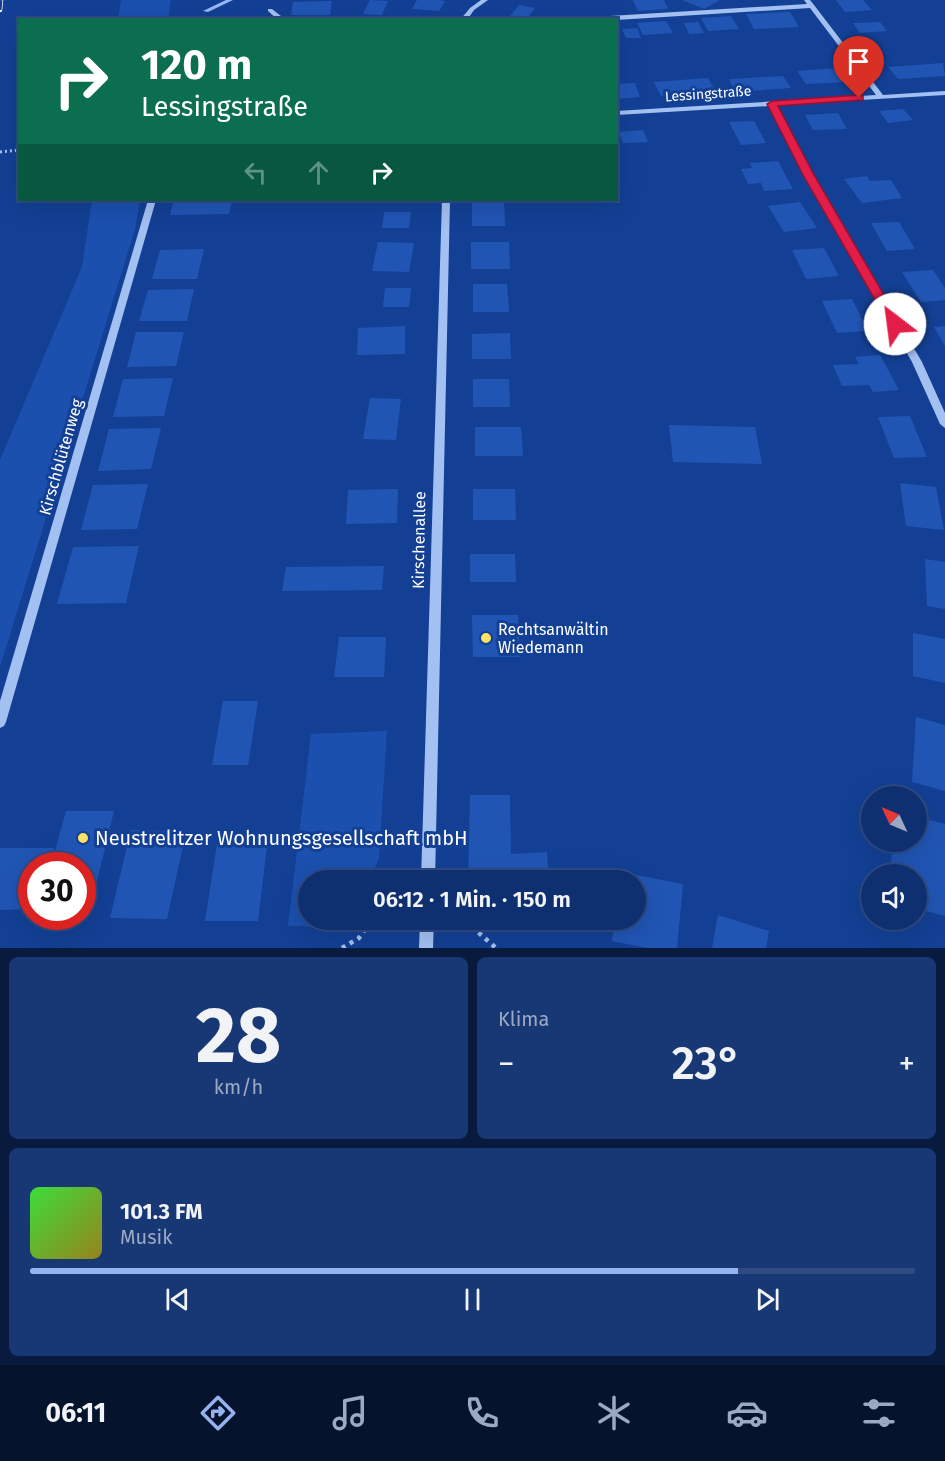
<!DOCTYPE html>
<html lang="de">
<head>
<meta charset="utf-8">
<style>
	:root { --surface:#0e3070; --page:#173875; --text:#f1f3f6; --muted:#9ba9c3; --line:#2e4b83; --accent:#95b2f1 }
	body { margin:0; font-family:"Fira Sans",sans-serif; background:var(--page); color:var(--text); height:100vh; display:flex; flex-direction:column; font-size:22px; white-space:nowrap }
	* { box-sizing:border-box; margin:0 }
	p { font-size:20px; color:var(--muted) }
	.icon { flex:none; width:33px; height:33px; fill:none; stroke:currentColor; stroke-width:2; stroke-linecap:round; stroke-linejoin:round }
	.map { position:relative; height:948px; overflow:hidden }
	.details { display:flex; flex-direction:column; gap:9px; padding:9px; background:#081a3e; flex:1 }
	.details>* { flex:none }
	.guide { position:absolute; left:18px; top:18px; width:600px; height:183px; border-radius:0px; box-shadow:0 6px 24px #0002,0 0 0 2px var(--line); background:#0b6e4f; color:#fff; overflow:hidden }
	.needle { width:39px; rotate:314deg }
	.controls { position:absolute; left:861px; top:786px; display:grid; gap:12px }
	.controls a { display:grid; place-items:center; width:66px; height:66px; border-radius:50%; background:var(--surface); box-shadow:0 6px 24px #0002,0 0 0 2px var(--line); font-size:30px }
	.speed { position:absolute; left:18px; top:852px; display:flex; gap:12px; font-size:30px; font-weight:700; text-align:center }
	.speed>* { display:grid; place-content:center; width:78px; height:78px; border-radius:50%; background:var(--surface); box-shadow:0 6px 24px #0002,0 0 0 2px var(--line); line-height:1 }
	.speed .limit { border:9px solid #d22; background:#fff; color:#111 }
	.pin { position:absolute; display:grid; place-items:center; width:51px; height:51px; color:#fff; margin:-62px -26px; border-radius:50% 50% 50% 0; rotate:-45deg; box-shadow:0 0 6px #0007 }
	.pin .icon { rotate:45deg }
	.me { position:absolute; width:66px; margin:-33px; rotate:330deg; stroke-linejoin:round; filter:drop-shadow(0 0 4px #0008) }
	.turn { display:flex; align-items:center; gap:21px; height:126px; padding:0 24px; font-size:27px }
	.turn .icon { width:78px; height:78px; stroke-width:2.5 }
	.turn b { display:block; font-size:42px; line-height:51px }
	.lanes { display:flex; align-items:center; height:57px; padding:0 24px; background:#0003; justify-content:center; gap:30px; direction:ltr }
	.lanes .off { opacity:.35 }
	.big { font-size:45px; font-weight:600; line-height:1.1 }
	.details .card { flex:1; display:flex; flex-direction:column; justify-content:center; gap:9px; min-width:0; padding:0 21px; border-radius:9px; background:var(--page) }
	.details .dial { align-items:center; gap:0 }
	.dial b { font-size:78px; line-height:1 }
	.song { display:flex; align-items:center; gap:18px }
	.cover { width:72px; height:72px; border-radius:9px; background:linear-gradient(135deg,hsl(120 70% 55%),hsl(50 70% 35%)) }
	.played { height:6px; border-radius:3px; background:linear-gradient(90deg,var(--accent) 80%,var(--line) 80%) }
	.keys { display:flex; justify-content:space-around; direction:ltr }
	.heat { display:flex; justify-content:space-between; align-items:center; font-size:33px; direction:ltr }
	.details .tiles { flex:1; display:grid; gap:9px; grid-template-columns:1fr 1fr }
	.card:last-child { grid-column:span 2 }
	.trip { position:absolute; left:298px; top:870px; width:348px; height:60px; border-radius:30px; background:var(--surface); box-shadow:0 6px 24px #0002,0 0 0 2px var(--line); font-weight:600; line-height:60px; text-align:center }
	.tabs { display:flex; height:96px; justify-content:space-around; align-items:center; background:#06132d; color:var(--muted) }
	.tabs .icon { width:42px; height:42px }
	.tabs .active { color:var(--accent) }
	.tabs b { font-size:27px; color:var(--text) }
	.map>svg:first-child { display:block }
	.green { fill:#1b50af }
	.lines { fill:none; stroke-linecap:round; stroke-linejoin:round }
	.stream { fill:#95b9f5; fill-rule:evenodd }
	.building { fill:#2155b4 }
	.path-far1 { stroke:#a3c0f2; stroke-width:3; stroke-dasharray:2 3; stroke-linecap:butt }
	.path { stroke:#a3c0f2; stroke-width:4.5; stroke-dasharray:4 5; stroke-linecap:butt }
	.minor { fill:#a3c0f2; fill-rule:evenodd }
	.rail-casing { stroke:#fff; stroke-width:4.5 }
	.rail { stroke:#134095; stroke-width:3; stroke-dasharray:10; stroke-linecap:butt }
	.route { fill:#e11d48; stroke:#92132f; stroke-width:1.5 }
	.poi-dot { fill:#ffe165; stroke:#134095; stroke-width:2 }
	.labels { text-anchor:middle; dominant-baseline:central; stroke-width:6; stroke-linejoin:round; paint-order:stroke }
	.far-street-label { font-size:14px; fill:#fff; stroke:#134095 }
	.street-label { font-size:16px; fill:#fff; stroke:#134095 }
	.poi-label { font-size:16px; fill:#fff; stroke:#134095; text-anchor:start }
	.near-poi-label { font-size:20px; fill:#fff; stroke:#134095; text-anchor:start }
</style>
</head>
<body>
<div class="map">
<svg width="945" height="948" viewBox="0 0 945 948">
	<rect width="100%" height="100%" fill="#134095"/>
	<g class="green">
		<path d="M121 0H171L168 19H118Z"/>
		<path d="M92 200H140L135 229 0 667V460L82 267Z"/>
		<path d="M387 731 379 858 370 880H309V920H344L336 927 288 926 311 734Z"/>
	</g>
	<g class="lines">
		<path class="stream" d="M226 0H233L208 12 203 11Z"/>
	</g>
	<g class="building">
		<path d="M370 0 388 1 382 15 363 14Z"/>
		<path d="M417 0H439L445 1 439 11 412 9Z"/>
		<path d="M633 0H664L668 9 638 11Z"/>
		<path d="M682 0H720L704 9Z"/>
		<path d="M836 0H863L872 10 845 12Z"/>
		<path d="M332 1 330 15H291L293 2Z"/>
		<path d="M519 5 535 8 526 20H507Z"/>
		<path d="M790 12 799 27 754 29 746 14Z"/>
		<path d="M731 16 739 29 708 31 701 18Z"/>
		<path d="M666 21 673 33 643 35 637 23Z"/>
		<path d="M698 22 704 33 689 34 684 23Z"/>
		<path d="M880 22 887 31 860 33 853 23Z"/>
		<path d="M637 28 641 38H626L622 29Z"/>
		<path d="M943 63 945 76 898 79 888 67Z"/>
		<path d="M837 68 846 82 806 84 797 71Z"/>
		<path d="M783 76 791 88 735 92 729 79Z"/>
		<path d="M708 78 716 92 661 96 654 82Z"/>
		<path d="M635 83 640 97 616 99V84Z"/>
		<path d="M903 109 913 120 888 123 879 111Z"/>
		<path d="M838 113 847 129 813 130 805 115Z"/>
		<path d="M754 121 766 143 741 145 729 122Z"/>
		<path d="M643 130 648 142 623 143 619 132Z"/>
		<path d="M778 161 793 189 764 191 761 183 748 184 741 169 752 168 750 163Z"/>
		<path d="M867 176 870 181 891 180 902 198 862 203 844 179Z"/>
		<path d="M174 200H232L229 214 170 215Z"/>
		<path d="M472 200H504L505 226H472Z"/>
		<path d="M800 202 817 228 784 232 768 206Z"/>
		<path d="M384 212H411L409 228H382Z"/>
		<path d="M899 222 915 249 887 251 871 223Z"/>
		<path d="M378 242 414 243 409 272 372 271Z"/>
		<path d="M471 242H509L510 269H471Z"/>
		<path d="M824 248 839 276 806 279 792 250Z"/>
		<path d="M204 249 197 279H152L160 250Z"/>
		<path d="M933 270 945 288V300L921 302 902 272Z"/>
		<path d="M473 284H507L509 312H473Z"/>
		<path d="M385 288H411L409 307H383Z"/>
		<path d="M194 289 187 321H139L148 290Z"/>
		<path d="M852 299 868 331 837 333 822 301Z"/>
		<path d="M405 326V354L357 355 358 328Z"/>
		<path d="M945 326V346L934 327Z"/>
		<path d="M136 332H184L176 366 127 367Z"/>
		<path d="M510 333 511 359H472V334Z"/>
		<path d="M880 355 899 390 873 392 869 385 842 386 833 365 859 364 855 357Z"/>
		<path d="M173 378 164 416 113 417 123 379Z"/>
		<path d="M473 379H509L510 407H473Z"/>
		<path d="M370 398 401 399 396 440 363 439Z"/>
		<path d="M910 416 927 457 894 458 878 417Z"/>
		<path d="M669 425 755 427 762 464 673 462Z"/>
		<path d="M475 427H521L523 456H475Z"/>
		<path d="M161 428 151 469 98 471 109 429Z"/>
		<path d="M900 483 936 487 944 530 906 526Z"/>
		<path d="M148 484 137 529 81 530 93 485Z"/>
		<path d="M398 489 397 523 346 524 348 490Z"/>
		<path d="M473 489H515L516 520H473Z"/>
		<path d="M139 546 126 603 57 604 73 547Z"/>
		<path d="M470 554H515L516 582H470Z"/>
		<path d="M925 559 945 562V609L927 606Z"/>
		<path d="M384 566 382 590 282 591 286 567Z"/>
		<path d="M472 615H518L520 657H473Z"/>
		<path d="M913 633 945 639V683L913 676Z"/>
		<path d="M339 637H386L384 677H334Z"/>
		<path d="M223 701H258L248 765H212Z"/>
		<path d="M916 717 945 725V791L912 782Z"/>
		<path d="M470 795H510L511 854 547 852 549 880H468Z"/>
		<path d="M66 811H114L90 910H82V866H51Z"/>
		<path d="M916 816 945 824V916L916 908V874H891L892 842H916Z"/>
		<path d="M131 830 186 832 167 919 110 918Z"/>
		<path d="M218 838H268L258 921H205Z"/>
		<path d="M0 848H54L50 866H32V909L0 910Z"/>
		<path d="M621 872 683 884 677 948H647L612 941 615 920H636V880H620Z"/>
		<path d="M718 915 769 931 766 948H712Z"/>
	</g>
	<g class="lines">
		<path class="path-far1" d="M0 152 20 150"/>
		<g class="path">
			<path d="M445 925 471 926 496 948"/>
			<path d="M342 948 359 938 370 922 407 923"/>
		</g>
		<g class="minor">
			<path d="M481 0H488L474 10 467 20H460L470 8Z"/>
			<path d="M804 0H810L814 5 883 95 945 91V95L776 105 812 175 922 362 945 413V428L940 424 912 362 804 175 769 106 616 115V111L876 95 810 8 616 20 607 18 610 16 807 4Z"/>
			<path d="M268 9H272L286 20H278L268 11Z"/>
			<path d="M148 200H156L6 722 4 726 0 728V701Z"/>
			<path d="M442 200H450L435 880H421Z"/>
			<path d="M420 920H434L433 948H419Z"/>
		</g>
		<defs>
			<path id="rail" d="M0 10 1 0"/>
		</defs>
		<use href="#rail" class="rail-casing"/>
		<use href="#rail" class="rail"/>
	</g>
	<path class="route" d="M859 95 863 96V100L778 106 814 175 901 324 895 328 889 324 803 175 767 104 772 101Z"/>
	<g class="poi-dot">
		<circle cx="486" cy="638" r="6"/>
		<circle cx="83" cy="838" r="6"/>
	</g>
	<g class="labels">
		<g class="far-street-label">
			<text transform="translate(708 94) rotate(-4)">Lessingstraße</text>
		</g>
		<g class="street-label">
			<text transform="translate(61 457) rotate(-74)">Kirschblütenweg</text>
			<text transform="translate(419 540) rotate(-89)">Kirschenallee</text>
		</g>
		<g class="poi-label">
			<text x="498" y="629">Rechtsanwältin<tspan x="498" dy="18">Wiedemann</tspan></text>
		</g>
		<g class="near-poi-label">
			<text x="95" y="838">Neustrelitzer Wohnungsgesellschaft mbH</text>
		</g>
	</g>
</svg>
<div class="controls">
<a><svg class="needle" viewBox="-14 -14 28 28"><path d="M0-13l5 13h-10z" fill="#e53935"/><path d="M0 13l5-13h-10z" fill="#9ba9c3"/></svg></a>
<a><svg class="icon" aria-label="sound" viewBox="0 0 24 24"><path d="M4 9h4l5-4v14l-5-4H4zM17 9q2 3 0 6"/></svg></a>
</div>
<div class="speed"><div class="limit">30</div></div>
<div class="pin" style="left:859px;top:98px;background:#d93025"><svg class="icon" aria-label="arrive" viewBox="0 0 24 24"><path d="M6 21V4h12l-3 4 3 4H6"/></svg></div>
<svg class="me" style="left:895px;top:324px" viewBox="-20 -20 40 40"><circle r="19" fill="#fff"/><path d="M0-13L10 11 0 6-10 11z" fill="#e11d48"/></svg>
<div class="trip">06:12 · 1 Min. · 150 m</div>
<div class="guide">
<div class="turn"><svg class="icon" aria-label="right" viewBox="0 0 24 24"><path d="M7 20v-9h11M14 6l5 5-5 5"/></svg><div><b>120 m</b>Lessingstraße</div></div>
<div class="lanes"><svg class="icon off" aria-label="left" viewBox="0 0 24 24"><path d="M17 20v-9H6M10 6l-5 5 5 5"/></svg><svg class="icon off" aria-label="ahead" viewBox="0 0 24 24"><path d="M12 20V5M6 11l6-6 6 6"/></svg><svg class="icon" aria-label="right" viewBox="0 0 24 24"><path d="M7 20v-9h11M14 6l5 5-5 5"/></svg></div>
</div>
</div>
<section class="details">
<div class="tiles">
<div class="card dial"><b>28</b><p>km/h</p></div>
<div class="card"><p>Klima</p>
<div class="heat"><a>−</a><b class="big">23°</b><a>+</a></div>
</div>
<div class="card">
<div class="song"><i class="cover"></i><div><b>101.3 FM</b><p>Musik</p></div></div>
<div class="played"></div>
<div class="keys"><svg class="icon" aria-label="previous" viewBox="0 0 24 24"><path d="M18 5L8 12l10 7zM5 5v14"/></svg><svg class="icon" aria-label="pause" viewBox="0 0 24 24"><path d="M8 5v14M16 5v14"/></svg><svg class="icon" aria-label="next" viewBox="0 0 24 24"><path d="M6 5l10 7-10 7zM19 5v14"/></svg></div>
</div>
</div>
</section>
<nav class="tabs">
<b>06:11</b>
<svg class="icon active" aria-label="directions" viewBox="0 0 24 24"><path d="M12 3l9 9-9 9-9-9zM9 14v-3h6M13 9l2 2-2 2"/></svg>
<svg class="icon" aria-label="music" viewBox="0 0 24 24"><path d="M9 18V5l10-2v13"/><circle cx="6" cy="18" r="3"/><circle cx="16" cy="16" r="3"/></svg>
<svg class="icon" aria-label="phone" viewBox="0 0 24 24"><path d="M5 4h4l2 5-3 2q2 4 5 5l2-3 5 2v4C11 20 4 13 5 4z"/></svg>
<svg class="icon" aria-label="climate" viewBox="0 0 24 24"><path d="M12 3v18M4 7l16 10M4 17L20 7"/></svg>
<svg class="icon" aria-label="car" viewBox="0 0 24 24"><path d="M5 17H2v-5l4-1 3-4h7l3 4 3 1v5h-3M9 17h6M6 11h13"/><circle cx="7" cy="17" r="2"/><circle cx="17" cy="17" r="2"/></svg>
<svg class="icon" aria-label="filters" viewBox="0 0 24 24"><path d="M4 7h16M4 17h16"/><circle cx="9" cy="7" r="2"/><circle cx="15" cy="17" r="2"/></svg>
</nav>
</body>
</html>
